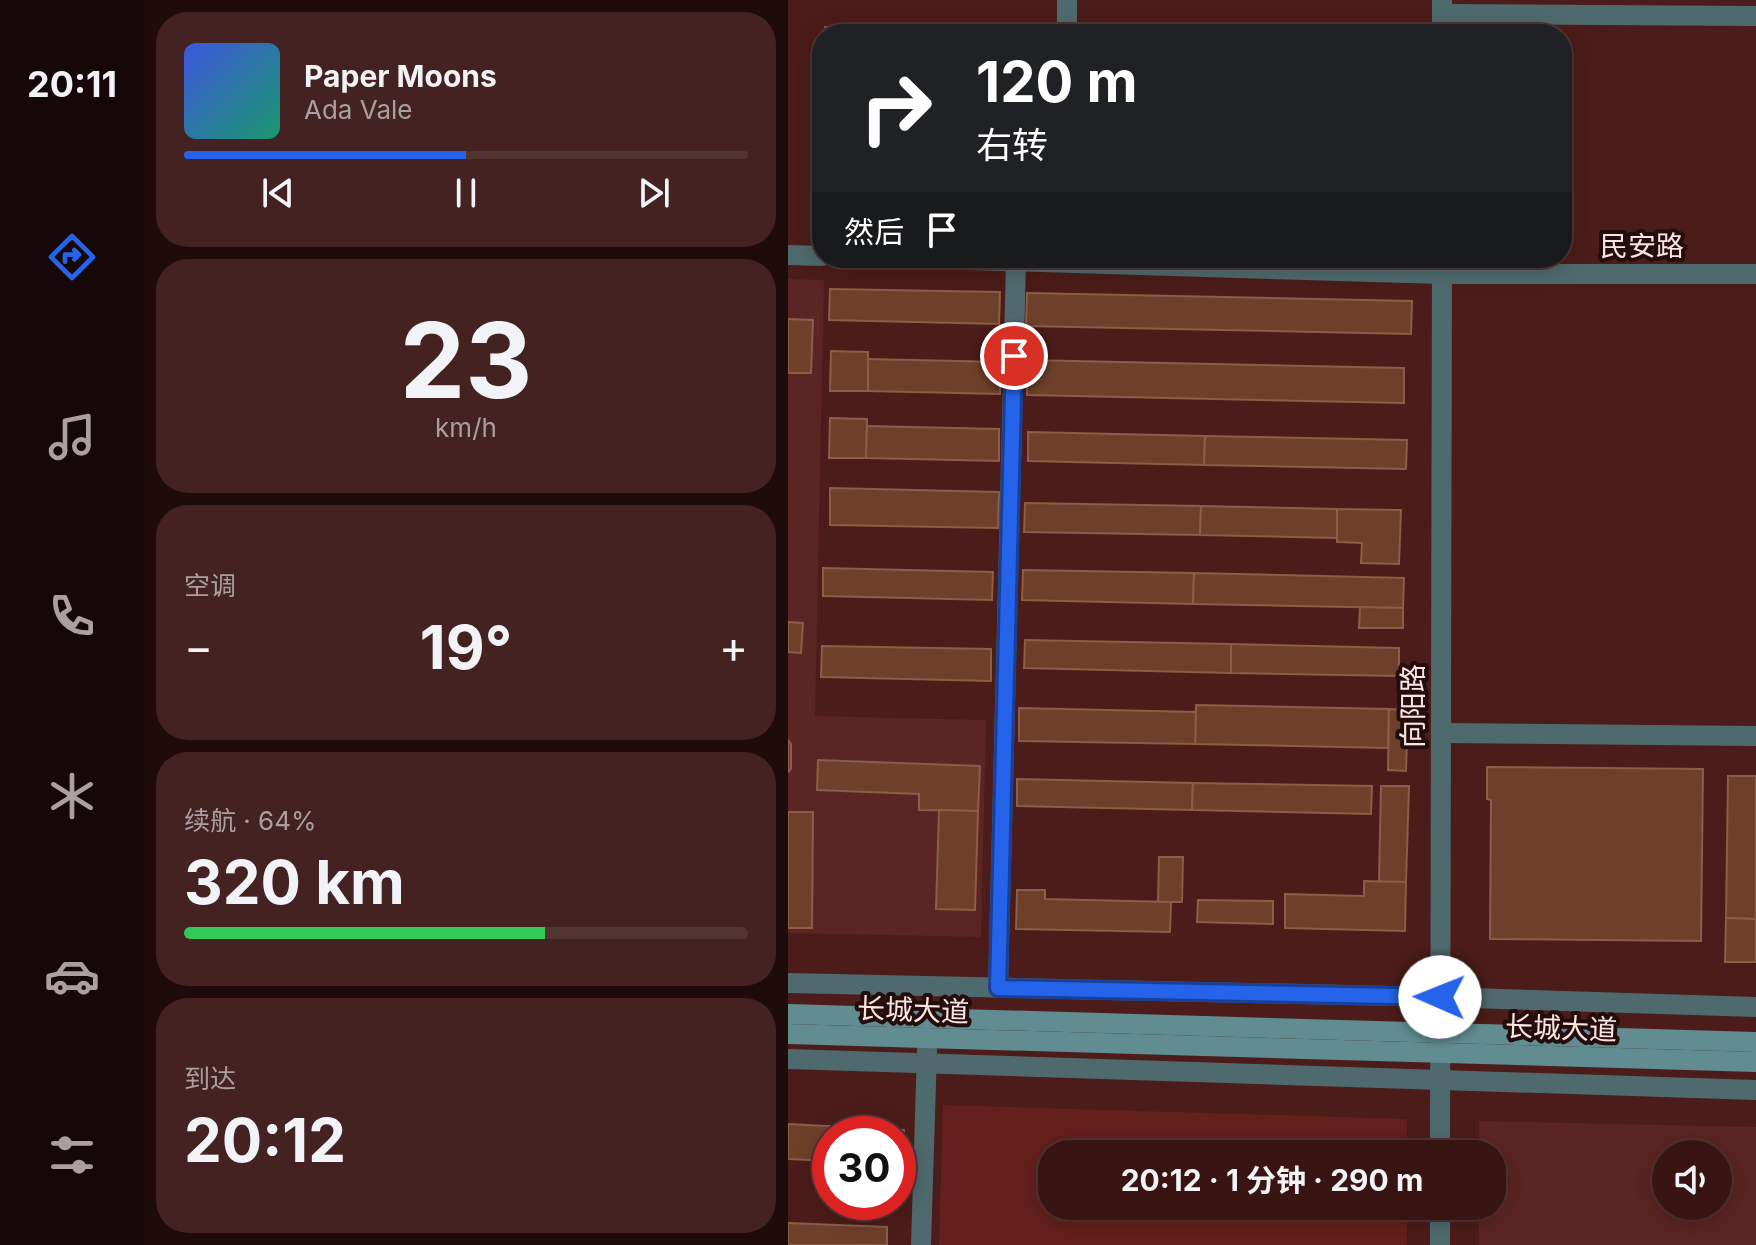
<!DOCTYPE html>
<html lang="zh">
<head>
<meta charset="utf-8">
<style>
	:root { --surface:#381513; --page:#432221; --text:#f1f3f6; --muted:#ab9fa0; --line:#523433; --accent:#2563eb }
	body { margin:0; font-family:Inter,"Noto Sans SC",sans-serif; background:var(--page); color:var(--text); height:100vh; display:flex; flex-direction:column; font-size:30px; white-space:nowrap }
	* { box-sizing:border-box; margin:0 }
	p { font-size:26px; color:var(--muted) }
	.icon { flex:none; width:44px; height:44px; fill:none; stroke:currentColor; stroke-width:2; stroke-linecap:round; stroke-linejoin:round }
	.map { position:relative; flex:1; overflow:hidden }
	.side { display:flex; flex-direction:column; gap:12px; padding:12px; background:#1f0c0a; width:644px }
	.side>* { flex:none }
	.guide { position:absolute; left:24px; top:24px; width:760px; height:244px; border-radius:32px; box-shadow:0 4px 20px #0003,0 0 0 2px var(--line); background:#202124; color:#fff; overflow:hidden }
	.tools { position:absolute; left:864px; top:1140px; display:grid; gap:16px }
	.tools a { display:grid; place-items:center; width:80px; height:80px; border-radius:50%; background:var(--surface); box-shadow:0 4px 20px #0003,0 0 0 2px var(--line); font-size:40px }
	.speed { position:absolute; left:24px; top:1116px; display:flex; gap:16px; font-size:40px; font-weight:700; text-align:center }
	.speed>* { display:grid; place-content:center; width:104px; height:104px; border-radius:50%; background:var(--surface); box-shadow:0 4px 20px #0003,0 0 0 2px var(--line); line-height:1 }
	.speed .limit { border:12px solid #d22; background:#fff; color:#111 }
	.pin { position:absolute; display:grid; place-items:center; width:68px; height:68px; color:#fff; margin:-34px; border:4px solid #fff; border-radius:50%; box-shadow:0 2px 8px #0007 }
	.me { position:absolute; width:88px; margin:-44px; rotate:271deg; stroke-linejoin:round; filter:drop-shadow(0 0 6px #0008) }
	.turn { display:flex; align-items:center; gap:28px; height:168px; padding:0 32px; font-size:36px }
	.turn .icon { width:104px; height:104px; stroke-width:2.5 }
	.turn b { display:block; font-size:56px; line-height:68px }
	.then { display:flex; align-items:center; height:76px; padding:0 32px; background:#0003; gap:16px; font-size:30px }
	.big { font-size:60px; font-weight:700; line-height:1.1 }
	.side .tile { flex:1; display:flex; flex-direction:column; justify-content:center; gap:12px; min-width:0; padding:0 28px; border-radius:32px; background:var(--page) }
	.side .dial { align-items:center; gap:0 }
	.dial b { font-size:104px; line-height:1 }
	.song { display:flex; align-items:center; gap:24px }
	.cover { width:96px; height:96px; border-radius:12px; background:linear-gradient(135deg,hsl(230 70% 55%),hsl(160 70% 35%)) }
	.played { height:8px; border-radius:4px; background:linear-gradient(90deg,var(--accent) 50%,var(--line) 50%) }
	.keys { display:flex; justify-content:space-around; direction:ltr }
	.heat { display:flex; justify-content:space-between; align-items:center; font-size:44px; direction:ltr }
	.charge { height:12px; border-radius:6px; background:linear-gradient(90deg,#34c759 64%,var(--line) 0) }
	.trip { position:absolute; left:250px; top:1140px; width:468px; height:80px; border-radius:32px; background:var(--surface); box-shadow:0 4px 20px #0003,0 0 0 2px var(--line); font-weight:700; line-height:80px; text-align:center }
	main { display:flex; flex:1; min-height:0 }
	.dock { display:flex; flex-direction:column; width:144px; justify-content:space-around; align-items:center; background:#160808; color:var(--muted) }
	.dock .icon { width:56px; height:56px }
	.dock .selected { color:var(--accent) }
	.dock b { font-size:36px; color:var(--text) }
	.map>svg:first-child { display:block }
	.built { fill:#5a2522; fill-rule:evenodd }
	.green { fill:#64201d }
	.building { fill:#6e402b; stroke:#8d5d47; stroke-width:2 }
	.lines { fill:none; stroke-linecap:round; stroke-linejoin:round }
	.minor { stroke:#4f6a6e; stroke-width:20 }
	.tertiary { stroke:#4f6a6e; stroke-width:20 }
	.secondary { stroke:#618d92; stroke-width:20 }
	.route-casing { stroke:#184099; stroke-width:20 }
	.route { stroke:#2563eb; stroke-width:14 }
	.labels { text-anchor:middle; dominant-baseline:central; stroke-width:8; stroke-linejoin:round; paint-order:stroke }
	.street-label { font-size:28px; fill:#fee4e1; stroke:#230e0d }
</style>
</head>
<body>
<main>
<nav class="dock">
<b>20:11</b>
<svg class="icon selected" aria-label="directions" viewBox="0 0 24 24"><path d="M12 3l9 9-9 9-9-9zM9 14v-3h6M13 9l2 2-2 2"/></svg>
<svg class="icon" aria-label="music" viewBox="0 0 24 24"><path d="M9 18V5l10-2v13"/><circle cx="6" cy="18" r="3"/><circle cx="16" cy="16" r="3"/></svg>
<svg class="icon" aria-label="phone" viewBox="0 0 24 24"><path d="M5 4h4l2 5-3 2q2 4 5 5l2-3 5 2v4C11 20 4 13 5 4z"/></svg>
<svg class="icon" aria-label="climate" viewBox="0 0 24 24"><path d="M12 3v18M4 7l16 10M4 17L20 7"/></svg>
<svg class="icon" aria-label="car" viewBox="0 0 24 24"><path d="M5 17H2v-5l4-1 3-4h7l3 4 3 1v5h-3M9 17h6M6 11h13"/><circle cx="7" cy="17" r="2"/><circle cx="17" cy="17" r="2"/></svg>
<svg class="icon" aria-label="filters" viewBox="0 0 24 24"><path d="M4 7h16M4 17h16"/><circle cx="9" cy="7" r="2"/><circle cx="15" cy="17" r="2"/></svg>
</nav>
<section class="side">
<div class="tile">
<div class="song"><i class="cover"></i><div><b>Paper Moons</b><p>Ada Vale</p></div></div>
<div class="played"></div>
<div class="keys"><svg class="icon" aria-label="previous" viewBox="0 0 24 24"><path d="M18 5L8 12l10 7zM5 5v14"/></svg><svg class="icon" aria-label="pause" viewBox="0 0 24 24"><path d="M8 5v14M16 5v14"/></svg><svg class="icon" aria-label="next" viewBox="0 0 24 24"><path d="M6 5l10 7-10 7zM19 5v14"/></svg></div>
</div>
<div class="tile dial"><b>23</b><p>km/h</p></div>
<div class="tile"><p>空调</p>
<div class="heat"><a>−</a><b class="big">19°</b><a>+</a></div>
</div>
<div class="tile"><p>续航 · 64%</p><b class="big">320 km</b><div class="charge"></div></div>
<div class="tile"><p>到达</p><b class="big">20:12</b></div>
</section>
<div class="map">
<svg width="968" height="1245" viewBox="0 0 968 1245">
	<rect width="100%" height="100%" fill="#4b1c19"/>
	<g class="built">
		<path d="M0 279 36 280 27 716 198 720 193 937 0 933Z"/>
		<path d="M691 1121 968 1127V1245H691V1206H704V1154H691ZM878 1154H930V1206H878Z"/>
	</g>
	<path class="green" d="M155 1105 619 1119V1154H264V1206H619V1245H151Z"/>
	<g class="building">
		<path d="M37 27 269 32 37 34Z"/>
		<path d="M42 289 212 292 211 324 41 320Z"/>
		<path d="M239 293 624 301 623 334 238 326Z"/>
		<path d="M0 319 25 320 23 373H0Z"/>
		<path d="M43 351 80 352V391H42Z"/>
		<path d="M80 359 213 362 212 394 80 391Z"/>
		<path d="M239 360 616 368V403L239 395Z"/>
		<path d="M42 418 79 419 78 458H41Z"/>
		<path d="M79 426 211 429V461L78 458Z"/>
		<path d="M240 432 417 436 416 465 240 461Z"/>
		<path d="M417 436 619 440 618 469 416 465Z"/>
		<path d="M42 488 211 492 210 528 42 525Z"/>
		<path d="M237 503 413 506 412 535 236 532Z"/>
		<path d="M413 506 549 509V538L412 535Z"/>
		<path d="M549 509 613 510 611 564 573 563 574 543 549 542Z"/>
		<path d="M35 568 205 572 204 600 35 596Z"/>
		<path d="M235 570 406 573 405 604 234 600Z"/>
		<path d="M406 573 616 578 615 608 405 604Z"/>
		<path d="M572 607 615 608V628H571Z"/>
		<path d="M0 622 15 623 13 653 0 652Z"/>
		<path d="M237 640 443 644V673L236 668Z"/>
		<path d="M443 644 611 648V676L443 673Z"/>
		<path d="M34 646 203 649V681L33 677Z"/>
		<path d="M408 705 601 709 600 748 407 744Z"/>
		<path d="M231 708 408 712 407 744 231 741Z"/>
		<path d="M601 709 620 710 618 771 600 770Z"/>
		<path d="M0 740 3 744V769L0 772Z"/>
		<path d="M30 760 192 766 190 811 131 810V794L29 790Z"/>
		<path d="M699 767 915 769 913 941 702 939 703 800 699 799Z"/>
		<path d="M940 776H968V919L938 918Z"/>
		<path d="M229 779 405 783 404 810 229 806Z"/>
		<path d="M405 783 584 786 583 814 404 810Z"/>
		<path d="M593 786H621L618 882H591Z"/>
		<path d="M151 810 190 811 187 910 148 909Z"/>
		<path d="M0 812H25L24 928H0Z"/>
		<path d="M371 857H395L394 902H370Z"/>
		<path d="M576 881 618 882 617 931 497 928V894L576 896Z"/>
		<path d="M229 890H257V899L383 902 382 932 228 929Z"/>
		<path d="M410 900 485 901V924L409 922Z"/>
		<path d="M938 918 968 919V962H937Z"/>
		<path d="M0 1124 116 1130 114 1164H110V1134H42V1161L0 1159Z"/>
		<path d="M0 1223 99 1227V1245H0Z"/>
	</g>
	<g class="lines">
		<g class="minor">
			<path d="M654 14 968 16"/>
			<path d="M279 34V0"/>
			<path d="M653 733 968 736"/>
			<path d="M0 983 652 997 968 1007"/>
			<path d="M210 988 228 261"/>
			<path d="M0 1059 968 1090"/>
			<path d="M133 1245 139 1050"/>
		</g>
		<g class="tertiary">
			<path d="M654 0V34"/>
			<path d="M0 255 34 256"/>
			<path d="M116 258 654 274H968"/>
			<path d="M652 1154 654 258"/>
			<path d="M652 1245V1206"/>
		</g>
		<g class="secondary">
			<path d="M0 1014 968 1042"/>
			<path d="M0 1034 968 1062"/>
		</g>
	</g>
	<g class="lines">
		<defs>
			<path id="route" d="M226 356 210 988 652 997"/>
		</defs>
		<use href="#route" class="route-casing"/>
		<use href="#route" class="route"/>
	</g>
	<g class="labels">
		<g class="street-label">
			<text x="854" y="246">民安路</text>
			<text transform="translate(625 706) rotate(-90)">向阳路</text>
			<text transform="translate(125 1010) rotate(2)">长城大道</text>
			<text transform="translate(773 1028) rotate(2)">长城大道</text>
		</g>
	</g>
</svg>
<div class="tools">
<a><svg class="icon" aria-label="sound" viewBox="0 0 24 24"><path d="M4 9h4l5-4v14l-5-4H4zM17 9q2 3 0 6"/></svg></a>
</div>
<div class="speed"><div class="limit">30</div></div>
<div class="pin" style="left:226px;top:356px;background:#d93025"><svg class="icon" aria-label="arrive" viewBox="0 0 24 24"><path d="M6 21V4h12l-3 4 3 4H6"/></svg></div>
<svg class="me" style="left:652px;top:997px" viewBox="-20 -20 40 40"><circle r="19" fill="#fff"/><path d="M0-13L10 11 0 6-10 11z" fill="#2563eb"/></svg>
<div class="trip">20:12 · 1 分钟 · 290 m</div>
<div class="guide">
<div class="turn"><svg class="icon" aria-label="right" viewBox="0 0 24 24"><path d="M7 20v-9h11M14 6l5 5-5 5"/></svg><div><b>120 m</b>右转</div></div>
<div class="then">然后<svg class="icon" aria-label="arrive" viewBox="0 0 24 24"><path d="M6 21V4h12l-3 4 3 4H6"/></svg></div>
</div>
</div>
</main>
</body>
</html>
